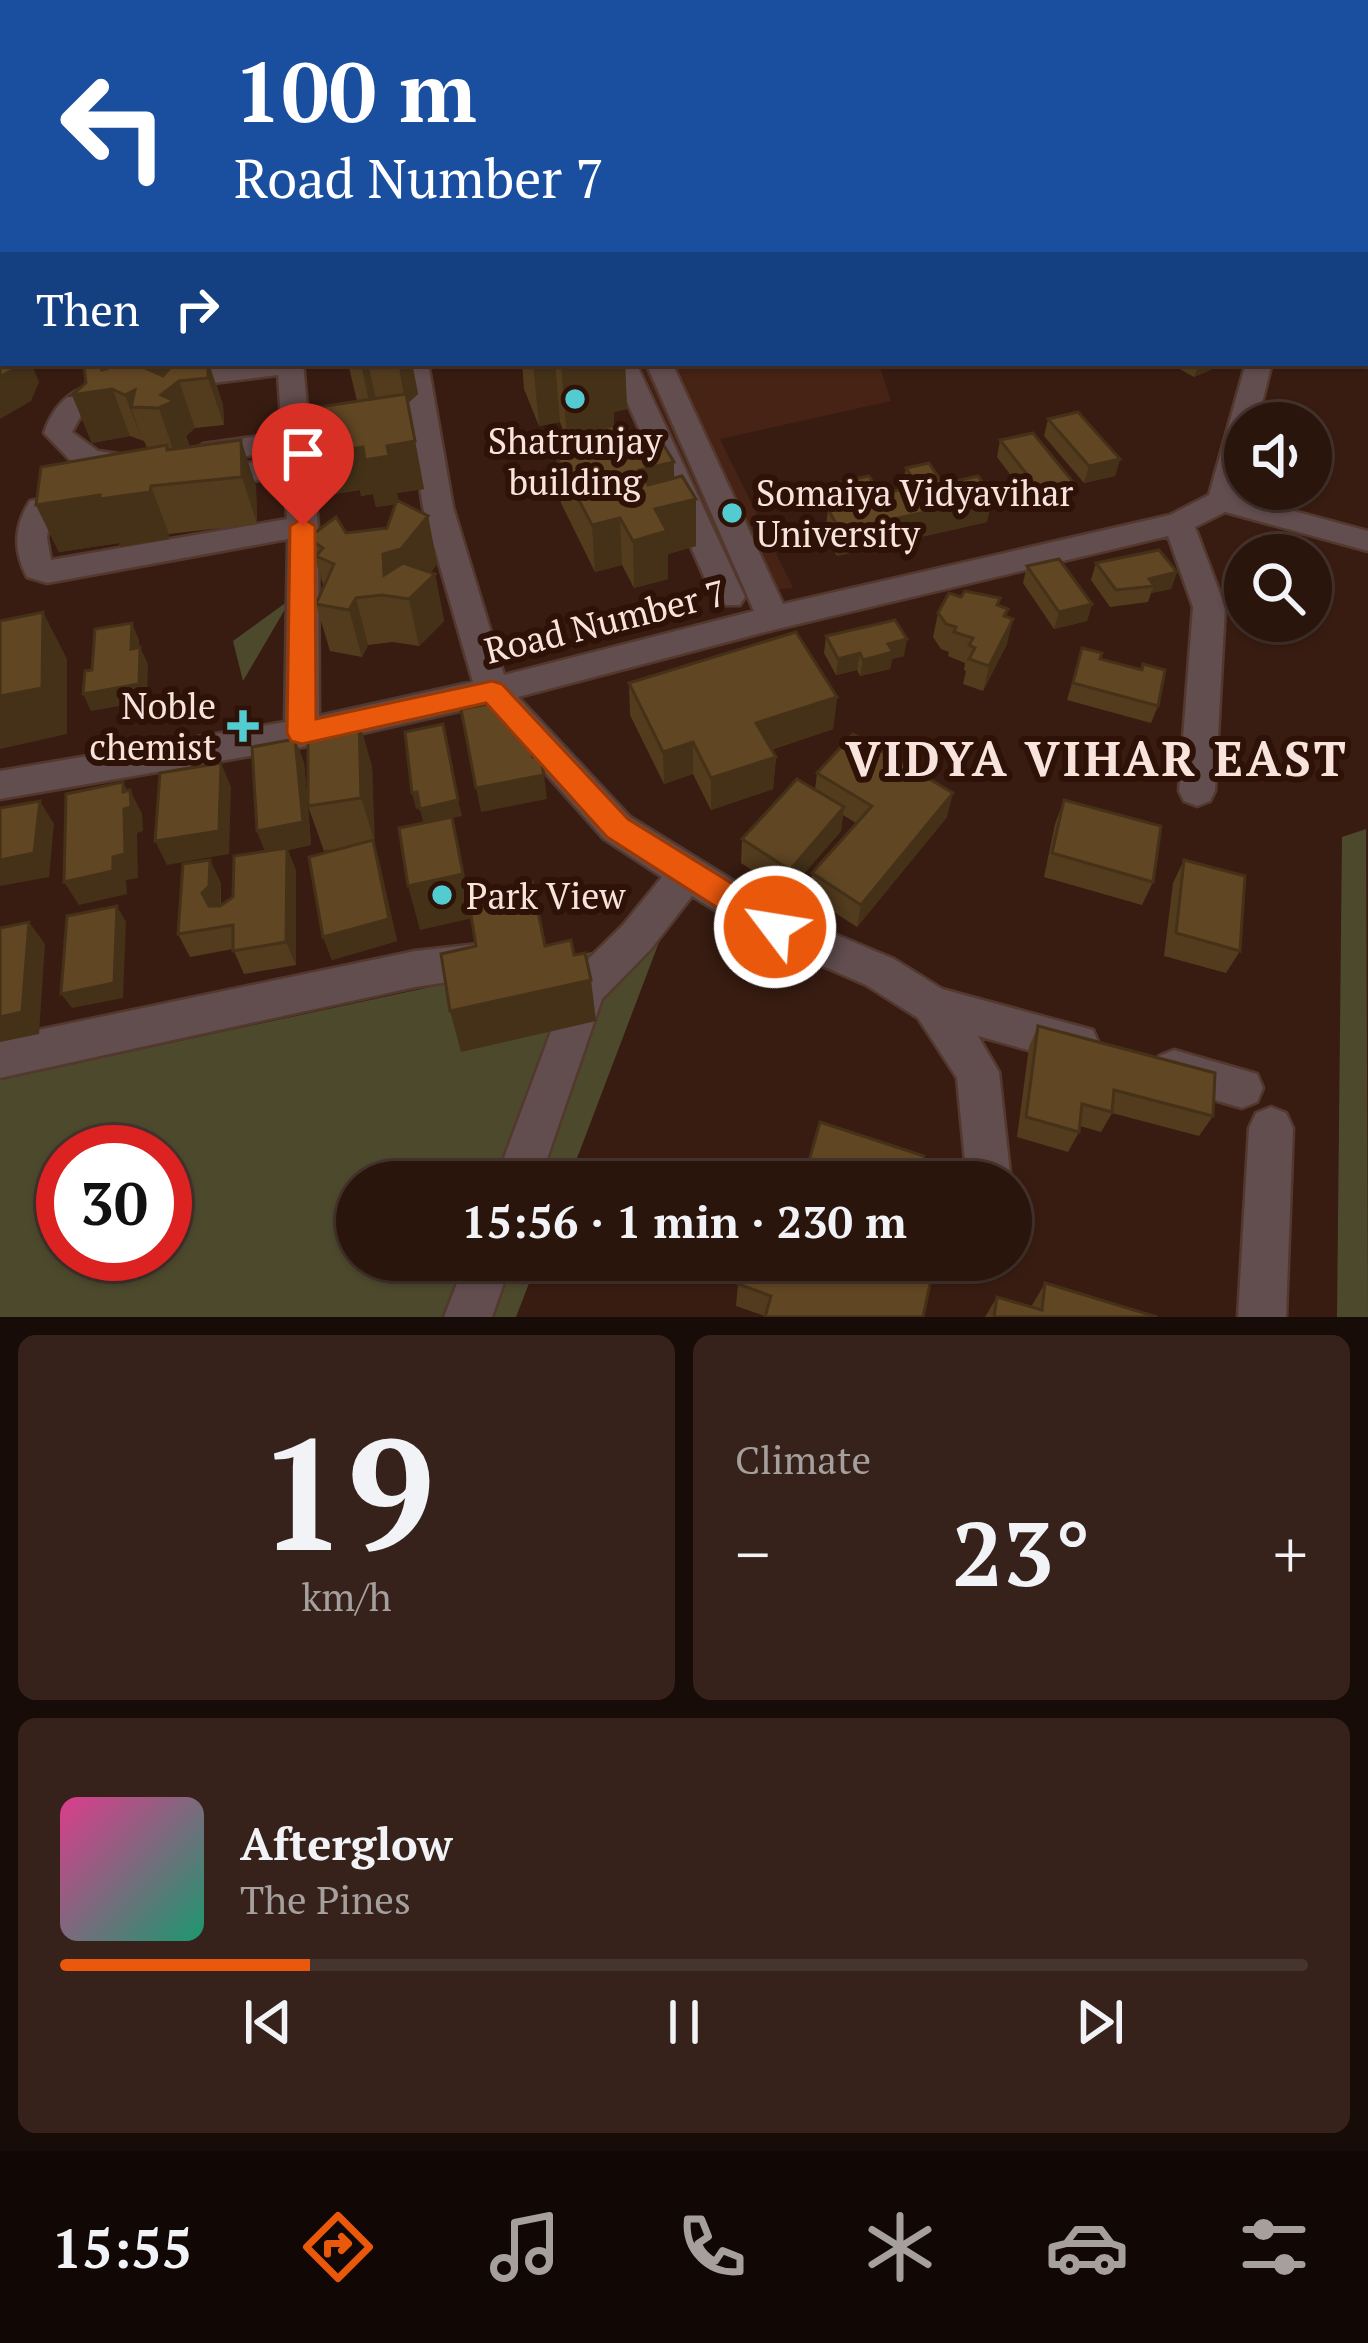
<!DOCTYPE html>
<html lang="en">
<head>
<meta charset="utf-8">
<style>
	:root { --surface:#2a150d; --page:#36221b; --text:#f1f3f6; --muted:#a59f9d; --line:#46342e; --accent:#ea580c }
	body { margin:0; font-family:"PT Serif",serif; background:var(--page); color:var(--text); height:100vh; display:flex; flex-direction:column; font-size:45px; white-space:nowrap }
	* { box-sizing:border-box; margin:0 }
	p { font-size:39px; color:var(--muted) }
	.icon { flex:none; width:66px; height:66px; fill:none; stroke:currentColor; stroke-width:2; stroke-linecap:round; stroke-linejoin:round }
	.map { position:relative; height:1317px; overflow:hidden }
	.panel { display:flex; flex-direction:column; gap:18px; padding:18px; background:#170c07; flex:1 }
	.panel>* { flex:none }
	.guide { position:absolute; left:0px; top:0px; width:1368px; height:366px; box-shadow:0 3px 9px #0004,0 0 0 3px var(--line); background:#1a4fa0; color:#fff; overflow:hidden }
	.fabs { position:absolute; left:1224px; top:402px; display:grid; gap:24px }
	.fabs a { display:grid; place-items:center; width:108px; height:108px; border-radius:50%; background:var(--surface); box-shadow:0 3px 9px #0004,0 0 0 3px var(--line); font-size:60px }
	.speed { position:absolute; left:36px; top:1125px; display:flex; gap:24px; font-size:60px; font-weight:700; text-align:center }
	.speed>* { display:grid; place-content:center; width:156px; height:156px; border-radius:50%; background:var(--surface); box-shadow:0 3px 9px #0004,0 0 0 3px var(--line); line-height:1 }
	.speed .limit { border:18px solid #d22; background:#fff; color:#111 }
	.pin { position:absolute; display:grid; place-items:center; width:102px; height:102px; color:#fff; margin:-123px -51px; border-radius:50% 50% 50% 0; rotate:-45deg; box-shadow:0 0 12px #0007 }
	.pin .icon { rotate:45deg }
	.me { position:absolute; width:132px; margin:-66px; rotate:301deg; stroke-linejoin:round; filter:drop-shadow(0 0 9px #0008) }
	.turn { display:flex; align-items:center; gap:42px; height:252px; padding:0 36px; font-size:54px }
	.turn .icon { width:156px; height:156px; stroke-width:2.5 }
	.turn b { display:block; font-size:84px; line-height:102px }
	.then { display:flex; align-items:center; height:114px; padding:0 36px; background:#0003; gap:24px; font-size:45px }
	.big { font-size:90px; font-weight:700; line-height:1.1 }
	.panel .card { flex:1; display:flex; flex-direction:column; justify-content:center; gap:18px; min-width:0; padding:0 42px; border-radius:18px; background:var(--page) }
	.panel .dial { align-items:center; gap:0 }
	.dial b { font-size:156px; line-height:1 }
	.song { display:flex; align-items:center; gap:36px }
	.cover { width:144px; height:144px; border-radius:18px; background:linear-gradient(135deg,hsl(330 70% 55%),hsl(160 70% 35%)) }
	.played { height:12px; border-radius:6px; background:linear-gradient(90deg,var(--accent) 20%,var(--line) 20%) }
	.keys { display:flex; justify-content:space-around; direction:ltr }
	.heat { display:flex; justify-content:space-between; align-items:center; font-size:66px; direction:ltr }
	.panel .tiles { flex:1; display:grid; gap:18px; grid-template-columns:1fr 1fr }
	.card:last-child { grid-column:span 2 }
	.trip { position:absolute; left:336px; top:1161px; width:696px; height:120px; border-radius:60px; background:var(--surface); box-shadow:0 3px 9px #0004,0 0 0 3px var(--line); font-weight:700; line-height:120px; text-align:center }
	.dock { display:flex; height:192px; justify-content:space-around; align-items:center; background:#110805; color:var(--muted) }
	.dock .icon { width:84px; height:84px }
	.dock .on { color:var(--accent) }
	.dock b { font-size:54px; color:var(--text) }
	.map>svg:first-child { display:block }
	.built { fill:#462315 }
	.green { fill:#4c492d; fill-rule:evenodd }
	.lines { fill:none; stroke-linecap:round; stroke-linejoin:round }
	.minor-casing { stroke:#53382d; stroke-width:5 }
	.minor { fill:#624d4f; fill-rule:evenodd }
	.wall { fill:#533c1e }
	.shaded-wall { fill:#443118 }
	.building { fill:#614623; stroke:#443118; stroke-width:3 }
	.route { fill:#ea580c; stroke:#983908; stroke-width:3 }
	.poi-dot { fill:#52ccd0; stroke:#2e1208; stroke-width:4.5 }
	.labels { text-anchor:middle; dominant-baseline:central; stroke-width:12; stroke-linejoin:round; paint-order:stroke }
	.poi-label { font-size:36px; fill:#f8e4dc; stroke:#2e1208; text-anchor:start }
	.street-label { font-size:36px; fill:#f8e4dc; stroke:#2e1208 }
	.district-label { font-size:48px; font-weight:bold; letter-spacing:3px; fill:#f8e4dc; stroke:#2e1208 }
</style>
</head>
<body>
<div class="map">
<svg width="1368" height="1317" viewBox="0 0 1368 1317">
	<rect width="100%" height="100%" fill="#381c11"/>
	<g class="built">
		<path d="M372 0H1296V3Z"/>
		<path d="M640 363H932L880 367 891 401 720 439 793 588 744 593Z"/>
	</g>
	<g class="green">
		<path d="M291 599 243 681 233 641Z"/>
		<path d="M1366 829 1368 1317H1337L1342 837Z"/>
		<path d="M661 937 568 1182H357V1260H538L516 1317H0V1080ZM63 1152H165V1254H63Z"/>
	</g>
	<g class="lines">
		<defs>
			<g id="minor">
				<path d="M810 0H857L859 3H812Z"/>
				<path d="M959 0H979L981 3H961Z"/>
				<rect x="1290" y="0" width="18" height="3"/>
				<path d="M0 48 3 49V61L0 60Z"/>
				<path d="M3 103V118L0 119V104Z"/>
				<rect x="0" y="191" width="3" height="14"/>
				<path d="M243 363H303L318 526 319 716 473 682 423 507 402 363H428L453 507 504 675 754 611 646 363H672L783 604 1170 515 1209 495 1246 363H1272L1257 423H1245V469L1238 496 1368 531V551L1225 512 1195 527 1225 607 1215 791 1210 801 1197 806 1184 801 1179 791 1193 607 1168 536 773 630 518 697 630 817 789 915 894 959 942 989 1093 1030 1099 1044 1093 1058 1078 1064 978 1036 999 1072 1011 1182H967L957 1078 918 1018 866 985 761 939 692 896 651 949 602 999 539 1182H495L572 975 623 925 662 877 604 839 485 705 302 747 0 799V771L285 722 288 539 47 583 27 577C13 550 14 526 30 501L82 491 97 501 92 508 50 516 47 538 51 560 287 519 285 476 209 488 195 479 209 470 283 457V451L203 462 189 453 203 444 282 433 278 375 172 388 159 380 172 372Z"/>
				<path d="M610 363H636L745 597 740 605H718L713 597Z"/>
				<path d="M115 379 128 387 125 393 87 405 72 432 98 451 139 457 143 464 129 473 70 460 44 433C56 397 79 385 115 379Z"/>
				<path d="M487 943 501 948 507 961 501 974 415 987 0 1078V1038L415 951Z"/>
				<path d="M1174 1050 1257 1074 1263 1088 1257 1102 1242 1108 1159 1084 1153 1070 1159 1056Z"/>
				<path d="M1271 1107 1286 1113 1293 1128 1286 1317H1238L1249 1128 1256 1113Z"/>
				<path d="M466 1260H512L492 1317H444Z"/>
			</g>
		</defs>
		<use href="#minor" class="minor-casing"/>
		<use href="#minor" class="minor"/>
	</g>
	<g class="wall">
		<path d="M0 0H75L76 1 74 3H11Z"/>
		<path d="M799 0H836L835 3H799Z"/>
		<path d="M1225 0H1294L1295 1 1294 3H1224Z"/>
		<path d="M96 363H104L106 369 168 363 170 368 209 363 223 405 224 425 195 428 186 436 190 447 241 440 256 487 257 524 169 534V539L120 547 119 543 59 552 36 505 147 448 144 441 130 436 92 443 72 395 86 383Z"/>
		<path d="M348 363H412L418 394 408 403 424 489 397 493 398 501 428 516 437 564 431 572 435 574 444 621 419 646 393 642 368 645 362 657 330 651 316 604 324 587 308 538 387 528 395 504 376 507 373 494 361 496 360 490 328 495 316 448 357 401Z"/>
		<path d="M522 363H625L627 409 614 412V425L638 446 674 462V478L696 546 668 554V579L634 588 622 565 595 572 561 503 556 456 592 447 591 435 567 440 560 422 539 426 524 389Z"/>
		<path d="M1169 363H1226L1194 377Z"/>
		<path d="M1048 419 1120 459 1115 476 1084 483 1044 436Z"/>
		<path d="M1000 440 1068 499 1035 507 997 457Z"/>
		<path d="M906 468 943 484 987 522 837 556 825 534 828 509 837 507 840 482 880 494 902 489Z"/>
		<path d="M1096 563 1177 572 1171 589 1151 593 1148 602 1110 607 1091 580Z"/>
		<path d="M1027 566 1092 604 1087 621 1054 629 1023 583Z"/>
		<path d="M961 597 1000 598 998 605 1008 609 1006 617 1007 644 983 691 963 684 966 671 964 670 965 663 948 656 949 652 941 649 933 637 938 613Z"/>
		<path d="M826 636 904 656 892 659 890 669 860 676 857 670 836 675 824 653Z"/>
		<path d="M1082 648 1100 659 1158 706 1151 723 1067 700Z"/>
		<path d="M629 683 837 697 833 729 771 750 776 757 773 789 711 810 693 774 664 784 630 715Z"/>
		<path d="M295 739 304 763 308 806 372 766 374 844 397 941 332 960 323 937 341 848 324 851 308 806 311 845 288 850 296 871V965L244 974 233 949 190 957 178 934 221 883V906L233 897 265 851 257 831Z"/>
		<path d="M817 773 947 817 857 927 809 896 812 873 856 823 843 815 841 831 787 893 741 863 742 839 815 790Z"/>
		<path d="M1064 800 1153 882 1142 905 1044 877 1055 824Z"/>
		<path d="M1184 860 1240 951 1226 973 1164 956 1173 883Z"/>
		<path d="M1038 1026 1213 1116 1199 1136 1112 1113 1101 1132 1080 1126 1079 1132 1068 1152 1017 1137 1029 1047Z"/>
		<path d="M1045 1283 1157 1317H985L997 1297 1031 1307Z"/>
		<path d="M738 1284 923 1317 765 1316 736 1306Z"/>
	</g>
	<g class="shaded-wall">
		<path d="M55 0H75L76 1 74 3H56Z"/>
		<path d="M3 311V350L0 351V312Z"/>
		<path d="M19 363H31L39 382 31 401 0 419V377Z"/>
		<path d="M103 363 130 436 92 443 72 395 102 370Z"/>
		<path d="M150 363H168L174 381H179L195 428 186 436 190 448 175 455 145 368Z"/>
		<path d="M208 363 223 405 224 425 208 378Z"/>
		<path d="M358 363H368L377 404 371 411 361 364Z"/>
		<path d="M398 363H412L418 394 406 405Z"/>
		<path d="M533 363H555L560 422 539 426Z"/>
		<path d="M561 363H625L627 409 614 412V430L591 431V435L567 440Z"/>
		<path d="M1199 363H1226L1194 377Z"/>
		<path d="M135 390 131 407 143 442 125 395Z"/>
		<path d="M241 440 256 487 257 524 242 477Z"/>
		<path d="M415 441 424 489 397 493 399 504 376 507 373 494 361 496 360 490 328 495 316 448 349 443 363 447 387 446Z"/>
		<path d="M1120 459 1115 476 1084 483 1089 466Z"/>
		<path d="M674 462V504L696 499V546L668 554V579L634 588 633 541 639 470Z"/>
		<path d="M1073 482 1068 499 1035 507 1039 490Z"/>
		<path d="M151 486 169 534V539L120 547 119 543 59 552 36 505Z"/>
		<path d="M993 497 987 522 837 556 840 531Z"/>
		<path d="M428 516 437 564 411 596 384 575 383 554Z"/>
		<path d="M620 518 622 565 595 572 592 525Z"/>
		<path d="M1177 572 1171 589 1151 593 1154 586 1149 579Z"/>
		<path d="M435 574 444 621 419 646 409 599Z"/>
		<path d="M356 598 368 645 362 657 349 610Z"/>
		<path d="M1092 604 1087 621 1054 629 1059 612Z"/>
		<path d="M43 612 67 659V734L0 749V696Z"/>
		<path d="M1013 619 1007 644 983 691 989 666Z"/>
		<path d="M132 623 139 640V666L131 649Z"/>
		<path d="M907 639 904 656 892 659 890 669 860 676 863 660 888 644Z"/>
		<path d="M140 647 148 664 147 701 91 711 83 694Z"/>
		<path d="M860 653 857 670 836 675 838 659Z"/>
		<path d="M837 697 833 729 754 755 756 723Z"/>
		<path d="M359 720 372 766 375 843 361 798Z"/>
		<path d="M295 739 304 763 311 845 288 850 296 871V965L286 942 266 854 257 831Z"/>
		<path d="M693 742V774L664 784 663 752Z"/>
		<path d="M776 757 773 789 711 810V778Z"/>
		<path d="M221 763 231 787 229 854 167 865 155 841Z"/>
		<path d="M544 775 547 799 481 812 476 788Z"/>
		<path d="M123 782 130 795V790L142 814 143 831 137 833 138 878 126 880 127 894 79 905 64 882 113 857Z"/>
		<path d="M417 792 421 808 416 809 412 793Z"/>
		<path d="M953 793 947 817 857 927 861 905Z"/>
		<path d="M458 800 462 816 453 818 473 918 420 930 408 886 424 825 420 809Z"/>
		<path d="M40 801 54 824 49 877 0 886V860Z"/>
		<path d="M844 807 841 831 787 893 790 870Z"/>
		<path d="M373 840 380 864 397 941 332 960 323 937Z"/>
		<path d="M210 860 221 883 220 909 214 915 202 893Z"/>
		<path d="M117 906 126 922 123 998 72 1008 61 994Z"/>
		<path d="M29 922 45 944 39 1034 0 1042V1017Z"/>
		<path d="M591 980 596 1021 461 1052 450 1011Z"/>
	</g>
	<g class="building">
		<path d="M1241 0H1294L1295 1 1281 3H1246Z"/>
		<path d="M3 202V219L0 221V203Z"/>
		<path d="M0 224 3 226V282L0 279Z"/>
		<path d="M3 289V311L0 312V290Z"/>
		<path d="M0 345 3 348V363H19L16 368 0 377Z"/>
		<path d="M96 363H103L102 370 109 368 115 363H153L145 368 163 376 174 363H208V378L179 381 161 395 174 401 158 408 131 407 135 390 125 395 112 389 72 395 86 383 84 366Z"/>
		<path d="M406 394 415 441 387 446 389 456 365 460 363 447 350 449 349 443 316 448 312 408Z"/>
		<path d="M1078 412 1120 459 1089 466 1048 419Z"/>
		<path d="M624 423 638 446 661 441 674 462 639 470 648 485 682 476 696 499 655 509 667 531 633 541 620 518 592 525 556 456 599 446 591 431Z"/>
		<path d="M1033 433 1073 482 1039 490 1000 440Z"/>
		<path d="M241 440 242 477 151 486 150 492 100 499V495L36 505 41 467 167 445V450Z"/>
		<path d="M929 463 943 484 978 476 993 497 840 531 828 509 853 504 840 482 869 476 880 494 918 486 906 468Z"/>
		<path d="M397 500 428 516 401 549 383 554 384 575 403 563 435 574 409 599 382 595 356 598 349 610 316 604 334 564 316 556 323 548 308 538 336 517 346 533 387 528Z"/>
		<path d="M1159 550 1177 572 1149 579 1154 586 1116 590 1096 563Z"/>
		<path d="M1059 559 1092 604 1059 612 1027 566Z"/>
		<path d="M965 591 1000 598 997 605 1008 609 1004 616 1013 619 989 666 969 659 975 648 969 645 973 638 954 632 956 627 946 624 938 613 949 593 961 597Z"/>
		<path d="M43 612 42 688 0 696V621Z"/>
		<path d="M895 620 907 639 888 644 893 652 863 660 860 653 838 659 826 636Z"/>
		<path d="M132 623 131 649 140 647 139 684 83 694 85 671 92 670 95 629Z"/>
		<path d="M796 632 837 697 756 723 776 757 711 778 693 742 663 752 629 683Z"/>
		<path d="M1082 648 1102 653 1100 659 1142 670 1143 664 1165 670 1158 706 1073 683Z"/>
		<path d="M510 700 517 729 526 728 533 757 540 755 544 775 476 788 461 709Z"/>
		<path d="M359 720 361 798 308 806V727Z"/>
		<path d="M443 724 458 800 420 809 417 792 412 793 405 732Z"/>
		<path d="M853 734 953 793 861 905 812 873 872 806 817 773Z"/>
		<path d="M295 739 303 822 257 831 252 747Z"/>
		<path d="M221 763 219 831 155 841 160 773Z"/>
		<path d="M797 779 844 807 790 870 742 839Z"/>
		<path d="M123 782V792L130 790 131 807 124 809 125 854 113 857V871L64 882 66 794Z"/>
		<path d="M1064 800 1161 826 1153 882 1052 853Z"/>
		<path d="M40 801 34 853 0 860V808Z"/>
		<path d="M452 817 463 874 408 886 399 828Z"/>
		<path d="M373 840 389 919 323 937 309 857Z"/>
		<path d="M287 848 286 942 233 951V925L178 934 183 864 210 860 209 886 202 893 209 906H220L233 897 234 856Z"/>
		<path d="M1184 860 1245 876 1240 951 1176 933Z"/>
		<path d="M532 882 545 946 571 940 574 955 585 953 591 980 450 1011 441 954 476 946 470 909 488 905 486 892Z"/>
		<path d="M117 906 114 983 61 994 67 916Z"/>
		<path d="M29 922 22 1012 0 1017V928Z"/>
		<path d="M1038 1026 1215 1073 1213 1116 1114 1090 1112 1112 1082 1104 1079 1132 1026 1117Z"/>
		<path d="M820 1122 924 1156 918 1182H803Z"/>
		<path d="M746 1260H759L779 1267 781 1260H935L923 1317H765L771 1296 738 1284Z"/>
		<path d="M1045 1283 1157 1317H994L997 1297 1042 1310Z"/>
	</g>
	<path class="route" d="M303 518 315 526 316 719 492 681 502 684 628 819 786 917 791 927 786 937 775 941 763 937 607 837 486 703 302 744 291 741 287 733 290 526Z"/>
	<g class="poi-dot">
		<circle cx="575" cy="399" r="12"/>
		<circle cx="732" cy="513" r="12"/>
		<path d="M237 708h12v12h12v12h-12v12h-12v-12h-12v-12h12z"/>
		<circle cx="442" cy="895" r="12"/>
	</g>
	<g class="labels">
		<g class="poi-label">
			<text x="575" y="440" text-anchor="middle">Shatrunjay<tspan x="575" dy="41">building</tspan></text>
			<text x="756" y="492">Somaiya Vidyavihar<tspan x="756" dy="41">University</tspan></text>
			<text x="216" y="705" text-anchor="end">Noble<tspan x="216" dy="41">chemist</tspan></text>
			<text x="466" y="895">Park View</text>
		</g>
		<g class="street-label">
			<text transform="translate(605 621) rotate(-14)">Road Number 7</text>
		</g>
		<g class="district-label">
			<text x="1097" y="758">VIDYA VIHAR EAST</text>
		</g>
	</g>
</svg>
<div class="fabs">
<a><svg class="icon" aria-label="sound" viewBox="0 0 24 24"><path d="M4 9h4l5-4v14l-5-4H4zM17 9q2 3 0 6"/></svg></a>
<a><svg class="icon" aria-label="search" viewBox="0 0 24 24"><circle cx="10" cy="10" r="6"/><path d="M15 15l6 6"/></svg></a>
</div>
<div class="speed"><div class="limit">30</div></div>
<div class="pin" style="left:303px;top:526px;background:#d93025"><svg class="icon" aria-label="arrive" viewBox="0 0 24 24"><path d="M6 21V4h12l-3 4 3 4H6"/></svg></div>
<svg class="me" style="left:775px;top:927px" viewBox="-20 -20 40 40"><circle r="17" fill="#ea580c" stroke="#fff" stroke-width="3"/><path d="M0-11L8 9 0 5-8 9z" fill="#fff"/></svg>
<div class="trip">15:56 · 1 min · 230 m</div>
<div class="guide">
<div class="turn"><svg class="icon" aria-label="left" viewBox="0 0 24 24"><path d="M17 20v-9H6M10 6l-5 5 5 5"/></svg><div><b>100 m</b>Road Number 7</div></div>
<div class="then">Then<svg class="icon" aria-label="right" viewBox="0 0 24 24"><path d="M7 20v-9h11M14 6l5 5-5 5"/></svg></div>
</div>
</div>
<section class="panel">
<div class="tiles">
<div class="card dial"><b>19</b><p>km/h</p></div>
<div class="card"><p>Climate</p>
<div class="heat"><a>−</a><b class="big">23°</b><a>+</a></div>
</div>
<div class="card">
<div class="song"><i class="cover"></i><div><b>Afterglow</b><p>The Pines</p></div></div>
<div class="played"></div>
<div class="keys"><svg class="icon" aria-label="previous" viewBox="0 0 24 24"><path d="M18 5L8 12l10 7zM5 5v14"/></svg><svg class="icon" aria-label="pause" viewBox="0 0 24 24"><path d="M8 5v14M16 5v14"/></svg><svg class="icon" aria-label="next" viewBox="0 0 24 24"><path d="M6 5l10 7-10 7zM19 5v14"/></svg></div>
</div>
</div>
</section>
<nav class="dock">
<b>15:55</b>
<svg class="icon on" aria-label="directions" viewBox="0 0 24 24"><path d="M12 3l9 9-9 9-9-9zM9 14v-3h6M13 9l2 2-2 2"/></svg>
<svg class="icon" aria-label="music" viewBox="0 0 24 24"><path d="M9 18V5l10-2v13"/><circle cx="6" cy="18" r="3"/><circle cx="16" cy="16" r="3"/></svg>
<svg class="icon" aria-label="phone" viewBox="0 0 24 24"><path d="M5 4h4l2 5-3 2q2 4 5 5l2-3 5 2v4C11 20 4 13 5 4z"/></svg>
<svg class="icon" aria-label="climate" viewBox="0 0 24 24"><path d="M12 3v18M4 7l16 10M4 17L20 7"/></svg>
<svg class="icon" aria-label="car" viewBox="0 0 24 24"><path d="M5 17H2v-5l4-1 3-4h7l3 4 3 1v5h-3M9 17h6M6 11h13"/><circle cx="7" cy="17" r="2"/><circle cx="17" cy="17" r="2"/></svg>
<svg class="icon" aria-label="filters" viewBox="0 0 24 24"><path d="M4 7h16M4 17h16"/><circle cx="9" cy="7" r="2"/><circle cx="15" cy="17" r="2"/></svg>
</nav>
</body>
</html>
